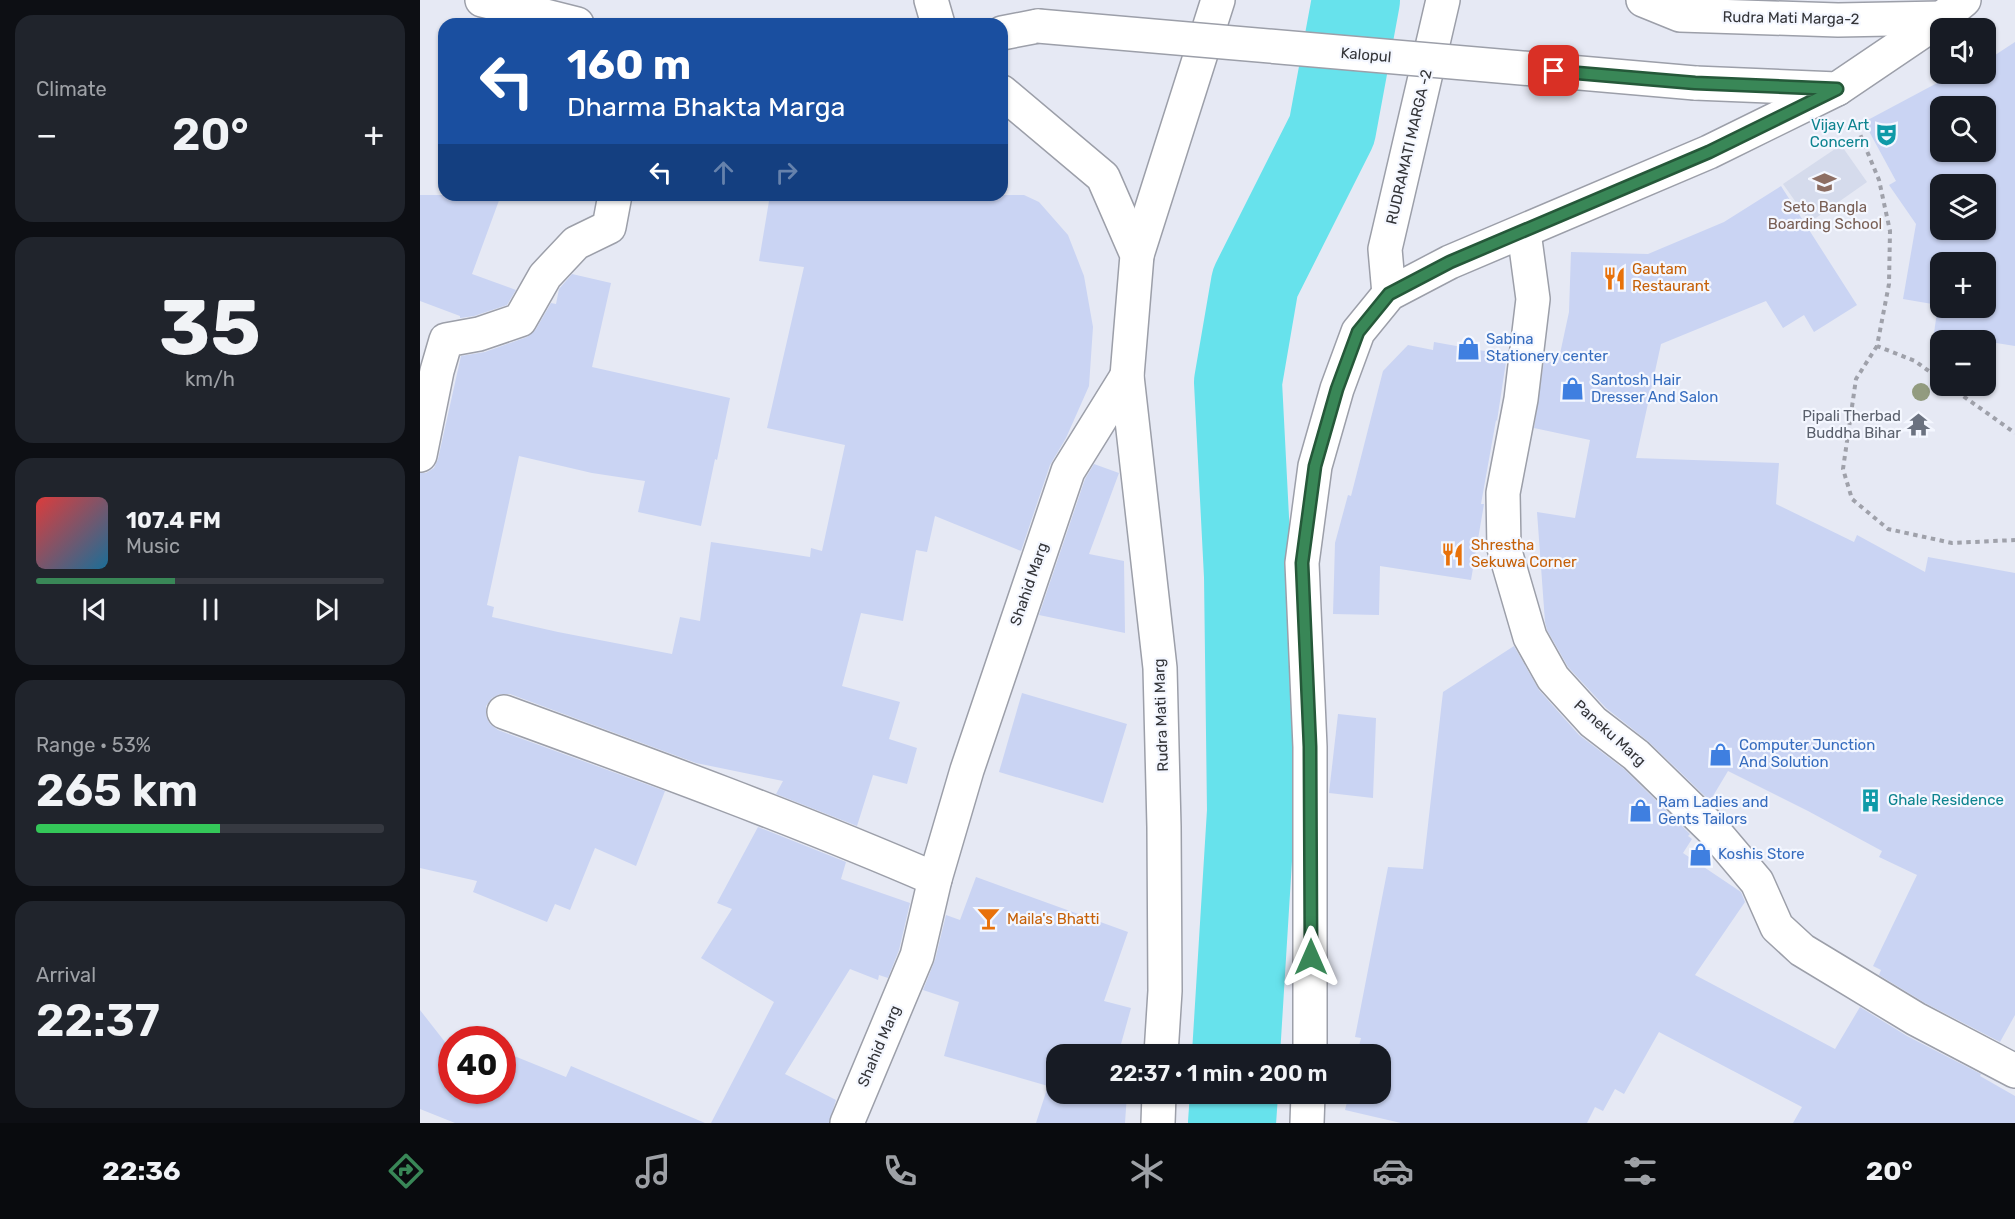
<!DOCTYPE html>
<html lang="en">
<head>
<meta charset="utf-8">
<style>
	:root { --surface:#171b24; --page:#20242c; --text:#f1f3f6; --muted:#9ea1a6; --line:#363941; --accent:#398757 }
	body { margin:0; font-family:Rubik,sans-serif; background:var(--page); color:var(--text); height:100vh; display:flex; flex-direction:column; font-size:22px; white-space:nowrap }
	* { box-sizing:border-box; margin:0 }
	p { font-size:20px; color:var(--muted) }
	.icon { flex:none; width:33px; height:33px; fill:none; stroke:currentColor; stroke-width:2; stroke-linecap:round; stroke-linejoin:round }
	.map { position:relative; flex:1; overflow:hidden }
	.drawer { display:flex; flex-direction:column; gap:15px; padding:15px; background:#0d0f14; width:420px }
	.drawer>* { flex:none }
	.hud { position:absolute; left:18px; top:18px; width:570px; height:183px; border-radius:18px; box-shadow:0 2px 4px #0004; background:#1a4fa0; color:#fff; overflow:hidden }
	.controls { position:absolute; left:1510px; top:18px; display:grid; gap:12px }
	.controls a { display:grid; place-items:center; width:66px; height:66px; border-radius:12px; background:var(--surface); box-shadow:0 2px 4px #0004; font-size:30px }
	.speed { position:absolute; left:18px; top:1026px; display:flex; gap:12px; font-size:30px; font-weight:700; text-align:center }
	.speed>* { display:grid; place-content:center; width:78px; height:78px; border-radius:50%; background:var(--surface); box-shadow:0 2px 4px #0004; line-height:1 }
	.speed .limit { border:9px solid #d22; background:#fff; color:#111 }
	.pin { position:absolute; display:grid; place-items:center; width:51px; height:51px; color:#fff; margin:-26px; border-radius:12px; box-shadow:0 3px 9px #0006 }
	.me { position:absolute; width:66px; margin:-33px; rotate:0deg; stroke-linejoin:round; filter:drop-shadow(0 0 4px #0008) }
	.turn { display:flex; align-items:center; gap:21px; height:126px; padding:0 30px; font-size:27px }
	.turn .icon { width:78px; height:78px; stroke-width:2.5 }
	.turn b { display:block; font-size:42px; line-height:51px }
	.lanes { display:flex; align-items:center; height:57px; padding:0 30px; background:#0003; justify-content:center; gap:30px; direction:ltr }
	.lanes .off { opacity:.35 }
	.big { font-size:45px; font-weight:600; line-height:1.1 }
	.drawer .tile { flex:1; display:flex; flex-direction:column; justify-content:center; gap:9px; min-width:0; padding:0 21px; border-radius:18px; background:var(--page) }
	.drawer .dial { align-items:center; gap:0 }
	.dial b { font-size:78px; line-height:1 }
	.song { display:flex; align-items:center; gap:18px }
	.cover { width:72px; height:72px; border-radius:9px; background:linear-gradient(135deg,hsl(0 70% 55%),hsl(200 70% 35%)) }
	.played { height:6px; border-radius:3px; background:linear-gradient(90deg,var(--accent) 40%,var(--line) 40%) }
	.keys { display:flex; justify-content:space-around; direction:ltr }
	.heat { display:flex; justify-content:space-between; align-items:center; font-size:33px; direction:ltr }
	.charge { height:9px; border-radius:4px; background:linear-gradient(90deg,#34c759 53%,var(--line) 0) }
	.trip { position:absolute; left:626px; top:1044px; width:345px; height:60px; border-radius:18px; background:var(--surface); box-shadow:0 2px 4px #0004; font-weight:600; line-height:60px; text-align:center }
	.dock { display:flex; height:96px; justify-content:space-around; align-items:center; background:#090b0e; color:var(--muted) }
	.dock .icon { width:42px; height:42px }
	.dock .selected { color:var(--accent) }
	.dock b { font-size:27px; color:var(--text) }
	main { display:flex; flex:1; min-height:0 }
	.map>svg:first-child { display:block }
	.built { fill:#d5dbec }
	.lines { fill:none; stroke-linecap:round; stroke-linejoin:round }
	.river { stroke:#67e2ec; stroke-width:88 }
	.building { fill:#cad4f3; fill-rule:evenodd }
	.street-casing { stroke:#9c9fa9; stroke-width:36 }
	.secondary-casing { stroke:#9c9fa9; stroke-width:36 }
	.path { stroke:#9fa1aa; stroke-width:4; stroke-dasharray:4.5 4.5; stroke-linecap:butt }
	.street { stroke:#fff; stroke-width:33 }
	.secondary { stroke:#fff; stroke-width:33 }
	.secondary-bridge-casing { stroke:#9c9fa9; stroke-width:36; stroke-linecap:butt }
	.secondary-bridge { stroke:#fff; stroke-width:33 }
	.tree { fill:#929b7f }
	.route-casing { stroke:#255839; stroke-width:15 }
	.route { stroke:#398757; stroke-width:10 }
	.labels { text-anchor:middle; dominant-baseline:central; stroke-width:4.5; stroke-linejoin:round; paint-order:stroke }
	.street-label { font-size:15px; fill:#333438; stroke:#f4f7ff }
	.culture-label { font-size:15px; fill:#0d838f; stroke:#f4f7ff; text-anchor:end }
	.education-label { font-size:15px; fill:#785e54; stroke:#f4f7ff }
	.food-label { font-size:15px; fill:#c56008; stroke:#f4f7ff; text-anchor:start }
	.shop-label { font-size:15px; fill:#366cbe; stroke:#f4f7ff; text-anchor:start }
	.worship-label { font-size:15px; fill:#5b616d; stroke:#f4f7ff; text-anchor:end }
</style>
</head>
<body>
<main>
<section class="drawer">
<div class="tile"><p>Climate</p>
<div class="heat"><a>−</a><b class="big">20°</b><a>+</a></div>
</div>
<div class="tile dial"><b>35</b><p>km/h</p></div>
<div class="tile">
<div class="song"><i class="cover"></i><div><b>107.4 FM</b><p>Music</p></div></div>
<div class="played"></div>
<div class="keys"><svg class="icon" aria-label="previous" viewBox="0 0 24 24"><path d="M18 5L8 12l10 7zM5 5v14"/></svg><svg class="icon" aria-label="pause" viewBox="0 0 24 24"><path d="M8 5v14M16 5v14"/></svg><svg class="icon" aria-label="next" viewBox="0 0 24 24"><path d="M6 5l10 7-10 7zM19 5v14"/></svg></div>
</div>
<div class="tile"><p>Range · 53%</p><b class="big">265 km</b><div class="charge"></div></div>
<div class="tile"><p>Arrival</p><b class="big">22:37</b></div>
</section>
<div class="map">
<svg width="1595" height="1123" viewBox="0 0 1595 1123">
	<rect width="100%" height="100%" fill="#e6e9f4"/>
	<path class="built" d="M1421 145 1447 182 1390 222 1363 184Z"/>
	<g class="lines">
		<g class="river">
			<path d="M816 1054 831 811 828 576 818 382 835 283 912 130 936 0"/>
			<path d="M812 1123 814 1094"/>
		</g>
	</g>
	<g class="building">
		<path d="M1595 42V346L1514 333 1518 305 1483 299 1496 224 1469 185 1476 181 1444 122 1534 74H1566V61ZM1521 106H1566V152H1521ZM1521 184H1566V230H1521ZM1521 262H1566V308H1521Z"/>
		<path d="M1361 186 1437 305 1394 332 1384 315 1363 328 1346 301 1241 344 1216 458 1359 463 1356 504 1434 542 1437 535 1505 572 1508 557 1595 573V1015L1580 1042 1505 1003 1459 975 1461 970 1453 966 1497 875 1459 857 1462 851 1388 811 1308 771 1290 801 1229 742 1186 708 1148 667 1127 630 1125 622 1117 512 1155 518 1170 440 1114 428 1124 361 1138 363 1149 312 1151 252 1228 254 1304 222Z"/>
		<path d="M0 195H81L52 274 96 290 87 305 54 316 40 318V316L0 301Z"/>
		<path d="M350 195H604L619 202 648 235 664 276 673 327 669 386 646 438 630 465 601 551 515 516 507 552 496 550 483 621 441 613 422 686 480 702 469 739 497 748 487 784 453 775 437 826 356 794 363 781 276 763 90 694H80L72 698 66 706V716L70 724 78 730 245 791 216 866 175 848 150 910 135 904 127 922 53 892 57 881 0 868V473H6L14 468 18 459 41 356 65 352 107 337 116 329 131 303 136 304 139 289 152 274 191 283 172 367 310 398 297 460 295 459 281 526 218 512 225 481 172 473 99 456 67 605 74 607 72 617 138 632 252 654 260 617 280 621 291 542 390 557 391 548 402 551 425 445 347 428 384 267 339 261Z"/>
		<path d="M1014 342 1087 355 1077 421 1076 420 1061 504H1064L1051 580 960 566 959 615 913 614 915 543 928 495 931 496 963 371 988 345 1013 350Z"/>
		<path d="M674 464 699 473 669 554 704 561 705 633 619 615 665 479Z"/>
		<path d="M1094 646 1119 690 1159 735 1204 769 1270 834 1268 836 1272 839 1263 853 1321 892 1325 902 1275 975 1415 1049 1440 1007 1487 1036 1561 1074 1560 1076 1595 1096V1123H1373L1382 1107 1239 1032 1204 1094 1195 1089 1183 1111 1175 1107 1167 1123H981L925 1110 929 1094H960V1054H937L941 1038 935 1037 968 867 1003 869 1023 692Z"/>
		<path d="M602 693 707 724 683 803 579 772Z"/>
		<path d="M918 714 956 718 953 798 909 793Z"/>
		<path d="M338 827 426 862 421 879 490 903 479 950 468 978 459 975 458 980 430 969 365 1074 416 1100 409 1123H291L354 1002 281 958 312 909 297 903Z"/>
		<path d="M556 877 708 932 684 1001 711 1008 701 1044 711 1046 710 1054H636V1094H707L705 1123H616L628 1086 524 1056 539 1002 503 990 515 960 526 915 540 920Z"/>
		<path d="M0 1010 32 1051V1090H82V1051L146 1077 151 1066 285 1123H35L0 1109Z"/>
	</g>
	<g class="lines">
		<defs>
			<g id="street">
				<path d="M1104 232 1113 299 1101 399 1083 493 1084 548 1110 637 1133 678 1173 722 1216 755 1293 830 1337 882 1357 927 1382 950 1496 1019 1595 1071"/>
				<path d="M0 455 17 371 26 340 59 334 100 320 125 276 156 243 189 227 195 195"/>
				<path d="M84 712C229 765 374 818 515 879"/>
				<path d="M427 1123 497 956 515 879 547 770 648 471 707 376"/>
			</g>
			<g id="secondary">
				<path d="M62 0 157 24"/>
				<path d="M511 0 518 24"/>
				<path d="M1223 0 1260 15 1418 20 1522 18"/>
				<path d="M582 33 618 26"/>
				<path d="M1275 83 1417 89 1522 18 1544 0"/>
				<path d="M582 92 683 177 717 255 707 376 740 668 744 827 745 991 741 1054"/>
				<path d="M717 255 798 0"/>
				<path d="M969 294 965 249 1023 0"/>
				<path d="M890 1054V747L882 563 895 466 917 389 938 332 969 294 1030 262 1289 152 1417 89"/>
				<path d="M738 1123 739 1094"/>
				<path d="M887 1123 888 1094"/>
			</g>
		</defs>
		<use href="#street" class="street-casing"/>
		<use href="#secondary" class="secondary-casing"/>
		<g class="path">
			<path d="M1437 127 1459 180 1470 231 1469 284 1457 346 1495 361 1521 380"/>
			<path d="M1457 346 1436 379 1423 469 1432 499 1468 529 1532 543 1595 540"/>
			<path d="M1529 386 1595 433"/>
		</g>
		<use href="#street" class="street"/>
		<use href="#secondary" class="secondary"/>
		<defs>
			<path id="secondary-bridge" d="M618 26 1275 83"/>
		</defs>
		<use href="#secondary-bridge" class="secondary-bridge-casing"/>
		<use href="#secondary-bridge" class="secondary-bridge"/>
	</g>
	<circle class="tree" cx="1501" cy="392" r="9"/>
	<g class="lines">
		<defs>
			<path id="route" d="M891 957 890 747 882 563 895 466 917 389 938 332 969 294 1030 262 1289 152 1417 89 1275 83 1134 71"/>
		</defs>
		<use href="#route" class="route-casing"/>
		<use href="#route" class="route"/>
	</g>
	<defs>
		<symbol id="theatre-bare" viewBox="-9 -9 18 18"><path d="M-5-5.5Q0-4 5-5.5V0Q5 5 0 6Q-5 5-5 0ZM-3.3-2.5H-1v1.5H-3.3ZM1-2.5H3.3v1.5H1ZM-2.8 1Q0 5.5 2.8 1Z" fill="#0f9aa8" stroke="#f4f7ff" stroke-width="2.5" paint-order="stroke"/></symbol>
		<symbol id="school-bare" viewBox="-9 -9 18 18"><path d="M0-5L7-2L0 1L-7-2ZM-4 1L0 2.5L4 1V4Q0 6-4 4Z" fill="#8d6e63" stroke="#f4f7ff" stroke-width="2.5" paint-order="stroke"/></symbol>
		<symbol id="restaurant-bare" viewBox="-9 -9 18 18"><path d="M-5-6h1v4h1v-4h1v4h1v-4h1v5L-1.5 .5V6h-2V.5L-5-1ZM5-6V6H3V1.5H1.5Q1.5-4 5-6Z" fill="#e8710a" stroke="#f4f7ff" stroke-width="2.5" paint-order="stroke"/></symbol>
		<symbol id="shop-bare" viewBox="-9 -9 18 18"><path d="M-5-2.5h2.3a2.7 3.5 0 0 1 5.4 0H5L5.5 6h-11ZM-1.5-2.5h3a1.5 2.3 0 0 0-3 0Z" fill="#3f7fe0" stroke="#f4f7ff" stroke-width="2.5" paint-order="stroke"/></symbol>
		<symbol id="temple-bare" viewBox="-9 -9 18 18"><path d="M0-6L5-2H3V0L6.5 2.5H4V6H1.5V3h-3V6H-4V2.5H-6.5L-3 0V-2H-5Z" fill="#6b7280" stroke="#f4f7ff" stroke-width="2.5" paint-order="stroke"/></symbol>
		<symbol id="building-bare" viewBox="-9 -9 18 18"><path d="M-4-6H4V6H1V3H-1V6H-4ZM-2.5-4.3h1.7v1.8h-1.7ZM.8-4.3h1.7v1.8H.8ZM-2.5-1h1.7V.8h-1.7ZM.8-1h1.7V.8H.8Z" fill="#0f9aa8" stroke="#f4f7ff" stroke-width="2.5" paint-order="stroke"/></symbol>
		<symbol id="bar-bare" viewBox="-9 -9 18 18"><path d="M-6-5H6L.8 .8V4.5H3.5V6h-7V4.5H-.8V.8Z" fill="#e8710a" stroke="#f4f7ff" stroke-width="2.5" paint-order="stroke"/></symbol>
	</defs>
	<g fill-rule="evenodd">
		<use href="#theatre-bare" x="1450" y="118" width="33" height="33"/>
		<use href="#school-bare" x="1388" y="166" width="33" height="33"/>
		<use href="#restaurant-bare" x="1178" y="262" width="33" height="33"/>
		<use href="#shop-bare" x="1032" y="332" width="33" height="33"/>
		<use href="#shop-bare" x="1136" y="372" width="33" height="33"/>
		<use href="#temple-bare" x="1482" y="408" width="33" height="33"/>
		<use href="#restaurant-bare" x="1016" y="538" width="33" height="33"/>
		<use href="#shop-bare" x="1284" y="738" width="33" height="33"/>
		<use href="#building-bare" x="1434" y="784" width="33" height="33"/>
		<use href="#shop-bare" x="1204" y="794" width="33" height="33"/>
		<use href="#shop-bare" x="1264" y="838" width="33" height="33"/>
		<use href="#bar-bare" x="552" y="902" width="33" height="33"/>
	</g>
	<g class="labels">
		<g class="street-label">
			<text transform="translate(1371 18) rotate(1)">Rudra Mati Marga-2</text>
			<text transform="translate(946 55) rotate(5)">Kalopul</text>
			<text transform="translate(989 147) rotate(-77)">RUDRAMATI MARGA -2</text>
			<text transform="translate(609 584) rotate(-71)">Shahid Marg</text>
			<text transform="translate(741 715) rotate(-92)">Rudra Mati Marg</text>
			<text transform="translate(1190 733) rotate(42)">Paneku Marg</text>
			<text transform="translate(459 1046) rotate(-67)">Shahid Marg</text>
		</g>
		<g class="culture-label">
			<text x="1449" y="125">Vijay Art<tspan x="1449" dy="17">Concern</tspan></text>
			<text x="1468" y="800" text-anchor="start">Ghale Residence</text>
		</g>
		<g class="education-label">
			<text x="1405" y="207">Seto Bangla<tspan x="1405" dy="17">Boarding School</tspan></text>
		</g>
		<g class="food-label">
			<text x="1212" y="269">Gautam<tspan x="1212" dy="17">Restaurant</tspan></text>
			<text x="1051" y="545">Shrestha<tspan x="1051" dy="17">Sekuwa Corner</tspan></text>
			<text x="587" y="919">Maila's Bhatti</text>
		</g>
		<g class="shop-label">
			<text x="1066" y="339">Sabina<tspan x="1066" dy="17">Stationery center</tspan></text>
			<text x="1171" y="380">Santosh Hair<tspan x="1171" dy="17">Dresser And Salon</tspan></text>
			<text x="1319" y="745">Computer Junction<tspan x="1319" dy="17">And Solution</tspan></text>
			<text x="1238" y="802">Ram Ladies and<tspan x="1238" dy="17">Gents Tailors</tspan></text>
			<text x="1298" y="854">Koshis Store</text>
		</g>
		<g class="worship-label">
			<text x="1481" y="416">Pipali Therbad<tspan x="1481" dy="17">Buddha Bihar</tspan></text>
		</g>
	</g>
</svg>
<div class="controls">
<a><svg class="icon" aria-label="sound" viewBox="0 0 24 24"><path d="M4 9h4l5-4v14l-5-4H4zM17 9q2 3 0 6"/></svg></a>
<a><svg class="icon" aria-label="search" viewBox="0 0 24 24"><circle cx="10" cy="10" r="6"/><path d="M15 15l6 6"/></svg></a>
<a><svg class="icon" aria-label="layers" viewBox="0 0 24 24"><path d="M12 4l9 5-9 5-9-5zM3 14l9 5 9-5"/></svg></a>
<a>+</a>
<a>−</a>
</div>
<div class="speed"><div class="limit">40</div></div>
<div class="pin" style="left:1134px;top:71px;background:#d93025"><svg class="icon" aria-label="arrive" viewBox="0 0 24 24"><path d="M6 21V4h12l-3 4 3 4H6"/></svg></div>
<svg class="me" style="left:891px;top:957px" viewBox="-20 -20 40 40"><path d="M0-17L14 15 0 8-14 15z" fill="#398757" stroke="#fff" stroke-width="4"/></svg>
<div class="trip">22:37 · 1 min · 200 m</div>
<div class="hud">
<div class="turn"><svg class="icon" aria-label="left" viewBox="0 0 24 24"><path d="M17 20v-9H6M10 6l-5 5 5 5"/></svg><div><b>160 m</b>Dharma Bhakta Marga</div></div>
<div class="lanes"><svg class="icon" aria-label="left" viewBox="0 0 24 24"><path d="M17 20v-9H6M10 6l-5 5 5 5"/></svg><svg class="icon off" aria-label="ahead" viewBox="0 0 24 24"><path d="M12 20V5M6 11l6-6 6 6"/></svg><svg class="icon off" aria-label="right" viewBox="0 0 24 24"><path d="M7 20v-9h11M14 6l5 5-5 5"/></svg></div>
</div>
</div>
</main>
<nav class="dock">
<b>22:36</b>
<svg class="icon selected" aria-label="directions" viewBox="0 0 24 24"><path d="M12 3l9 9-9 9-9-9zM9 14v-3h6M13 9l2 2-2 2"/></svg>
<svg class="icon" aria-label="music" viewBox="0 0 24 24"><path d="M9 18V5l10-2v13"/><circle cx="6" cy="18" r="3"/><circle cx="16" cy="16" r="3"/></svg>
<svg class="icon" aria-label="phone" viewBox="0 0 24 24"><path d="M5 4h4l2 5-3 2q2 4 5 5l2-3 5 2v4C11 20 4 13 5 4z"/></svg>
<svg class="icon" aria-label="climate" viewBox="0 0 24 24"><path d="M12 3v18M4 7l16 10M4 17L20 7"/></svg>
<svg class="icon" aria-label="car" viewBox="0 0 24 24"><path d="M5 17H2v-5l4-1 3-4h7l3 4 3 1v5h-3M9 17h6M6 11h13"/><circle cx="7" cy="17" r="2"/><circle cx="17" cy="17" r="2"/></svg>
<svg class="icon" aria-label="filters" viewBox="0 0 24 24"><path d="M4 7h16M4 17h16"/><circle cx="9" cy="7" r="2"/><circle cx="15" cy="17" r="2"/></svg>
<b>20°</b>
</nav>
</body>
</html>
